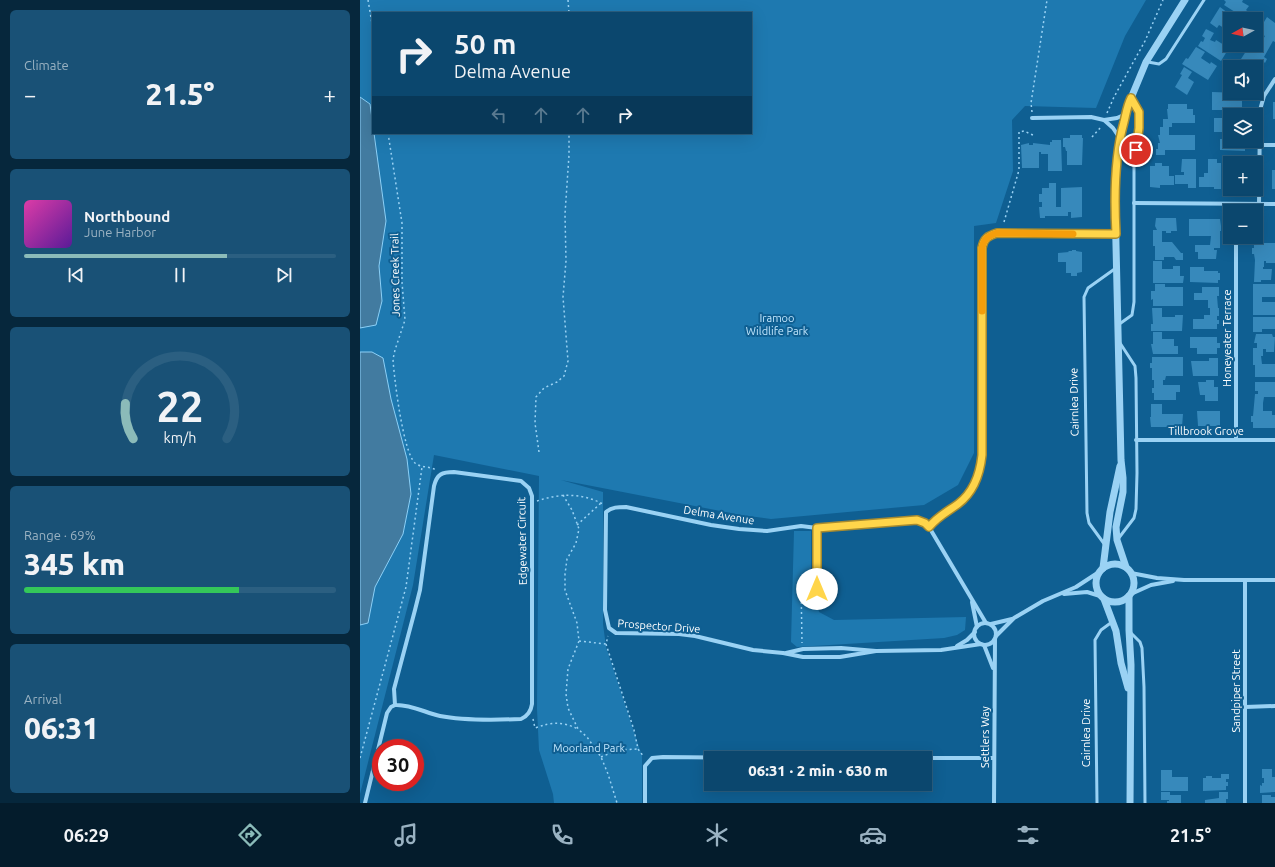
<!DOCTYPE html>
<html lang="en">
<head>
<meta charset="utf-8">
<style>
	:root { --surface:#0b476e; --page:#195176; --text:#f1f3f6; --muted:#9ab2c2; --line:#2b5f81; --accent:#8bbbb9 }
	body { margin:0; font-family:Ubuntu,sans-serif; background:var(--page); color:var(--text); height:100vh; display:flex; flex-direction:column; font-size:15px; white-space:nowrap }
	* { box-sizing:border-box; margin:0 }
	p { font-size:13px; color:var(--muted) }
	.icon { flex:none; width:22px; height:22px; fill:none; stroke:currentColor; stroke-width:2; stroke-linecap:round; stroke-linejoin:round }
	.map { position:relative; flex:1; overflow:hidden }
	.details { display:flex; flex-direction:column; gap:10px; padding:10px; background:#06273c; width:360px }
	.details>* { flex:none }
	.banner { position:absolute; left:12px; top:12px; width:380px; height:122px; border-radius:0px; box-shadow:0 4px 16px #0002,0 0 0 1px var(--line); background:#0b476e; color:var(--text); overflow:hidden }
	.needle { width:26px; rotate:262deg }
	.fabs { position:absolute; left:863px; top:12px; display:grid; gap:8px }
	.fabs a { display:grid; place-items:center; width:40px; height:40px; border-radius:0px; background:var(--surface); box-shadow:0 4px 16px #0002,0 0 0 1px var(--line); font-size:20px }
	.speed { position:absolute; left:12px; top:739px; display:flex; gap:8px; font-size:20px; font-weight:700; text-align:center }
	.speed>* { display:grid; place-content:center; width:52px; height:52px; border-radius:50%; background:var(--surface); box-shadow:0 4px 16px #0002,0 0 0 1px var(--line); line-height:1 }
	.speed .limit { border:6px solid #d22; background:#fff; color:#111 }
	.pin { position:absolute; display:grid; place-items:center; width:34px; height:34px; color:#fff; margin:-17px; border:2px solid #fff; border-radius:50%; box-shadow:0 1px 4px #0007 }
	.me { position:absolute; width:44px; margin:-22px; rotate:0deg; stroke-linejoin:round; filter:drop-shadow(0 0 3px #0008) }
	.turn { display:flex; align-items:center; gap:14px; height:84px; padding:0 16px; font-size:18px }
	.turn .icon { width:52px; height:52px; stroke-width:2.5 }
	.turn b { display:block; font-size:28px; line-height:34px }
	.lanes { display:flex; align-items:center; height:38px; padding:0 16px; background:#0003; justify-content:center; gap:20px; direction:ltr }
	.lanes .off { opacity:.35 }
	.big { font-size:30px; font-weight:800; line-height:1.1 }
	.details .tile { flex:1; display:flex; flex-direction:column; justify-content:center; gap:6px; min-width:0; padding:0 14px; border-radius:6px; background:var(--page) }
	.details .dial { align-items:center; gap:0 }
	.dial svg { height:104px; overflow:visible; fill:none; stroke:var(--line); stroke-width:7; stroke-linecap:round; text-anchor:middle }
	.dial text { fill:var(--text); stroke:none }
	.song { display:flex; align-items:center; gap:12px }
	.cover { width:48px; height:48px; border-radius:6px; background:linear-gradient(135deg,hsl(320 70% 55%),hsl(270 70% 35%)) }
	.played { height:4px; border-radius:2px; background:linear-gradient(90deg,var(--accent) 65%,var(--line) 65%) }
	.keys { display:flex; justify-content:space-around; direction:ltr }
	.heat { display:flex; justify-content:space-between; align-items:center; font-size:22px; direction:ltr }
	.charge { height:6px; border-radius:3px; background:linear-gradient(90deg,#34c759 69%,var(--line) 0) }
	.trip { position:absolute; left:344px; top:751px; width:228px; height:40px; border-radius:0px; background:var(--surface); box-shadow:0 4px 16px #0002,0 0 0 1px var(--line); font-weight:800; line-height:40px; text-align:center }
	.dock { display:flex; height:64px; justify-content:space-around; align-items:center; background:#041c2c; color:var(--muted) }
	.dock .icon { width:28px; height:28px }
	.dock .current { color:var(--accent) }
	.dock b { font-size:18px; color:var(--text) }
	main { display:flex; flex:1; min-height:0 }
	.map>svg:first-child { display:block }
	.green { fill:#1e79b0; fill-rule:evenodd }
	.water { fill:#427ba0; stroke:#8cd0f7 }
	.building { fill:#3789bb }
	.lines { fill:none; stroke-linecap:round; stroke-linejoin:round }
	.path { stroke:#9ad2f4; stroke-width:1.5; stroke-dasharray:2 3; stroke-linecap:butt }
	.service { stroke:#9ad2f4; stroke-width:3 }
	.minor { stroke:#9ad2f4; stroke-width:4 }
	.tertiary { stroke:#9ad2f4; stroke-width:7 }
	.route-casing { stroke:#a68a30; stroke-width:10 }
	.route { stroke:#ffd54a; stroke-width:7 }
	.slow { stroke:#f59e0b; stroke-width:7 }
	.labels { text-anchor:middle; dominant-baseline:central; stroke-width:4; stroke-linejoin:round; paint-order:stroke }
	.street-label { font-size:11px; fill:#fff; stroke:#0f5f92 }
	.park-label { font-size:11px; fill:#c2e7fe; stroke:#0f5f92 }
</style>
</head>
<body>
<main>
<section class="details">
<div class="tile"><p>Climate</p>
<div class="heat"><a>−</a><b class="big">21.5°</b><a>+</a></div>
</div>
<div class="tile">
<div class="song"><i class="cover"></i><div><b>Northbound</b><p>June Harbor</p></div></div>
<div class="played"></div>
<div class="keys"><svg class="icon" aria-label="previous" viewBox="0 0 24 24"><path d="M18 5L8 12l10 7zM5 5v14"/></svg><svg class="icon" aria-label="pause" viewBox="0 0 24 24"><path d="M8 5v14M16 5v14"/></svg><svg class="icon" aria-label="next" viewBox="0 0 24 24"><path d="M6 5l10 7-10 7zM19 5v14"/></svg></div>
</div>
<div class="tile dial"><svg viewBox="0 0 100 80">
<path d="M14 69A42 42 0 1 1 86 69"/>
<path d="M14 69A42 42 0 0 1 8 42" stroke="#8bbbb9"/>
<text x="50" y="56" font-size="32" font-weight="700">22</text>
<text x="50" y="72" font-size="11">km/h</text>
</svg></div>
<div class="tile"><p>Range · 69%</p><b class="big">345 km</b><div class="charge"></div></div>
<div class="tile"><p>Arrival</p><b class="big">06:31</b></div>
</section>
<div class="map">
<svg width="915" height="803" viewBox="0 0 915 803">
	<rect width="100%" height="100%" fill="#0f5f92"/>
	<g class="green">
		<path d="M0 0H786L765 36 736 108 665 106 652 120 653 171 636 223 614 226V453L598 485 564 505 411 519 381 515 201 480 243 492V624L246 647 282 756V803H194L193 794 179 750 177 709 179 476 74 455 53 585 0 794ZM13 13H391V133H13Z"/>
		<path d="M434 531H451V581L459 612 474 620 606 617 605 630 597 635 584 638 437 647 431 642Z"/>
	</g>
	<g class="water">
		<path d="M0 97 10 104 26 221 19 266 22 301 16 325 0 328Z"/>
		<path d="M0 352H12L23 358 31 399 47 459 51 494 43 534 15 587 8 623 0 625Z"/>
	</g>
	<g class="building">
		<path d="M864 0H883L882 2 889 6 886 10 890 13 886 19 864 5 866 2Z"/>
		<path d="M860 7 876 19H870V31L868 35 862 31 864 28 859 25 857 28 850 23Z"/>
		<path d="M907 17 915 23V42L913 41 904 57 907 59 905 63 903 61 902 63 903 65 901 69 899 68 898 70 896 67H886L888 64 881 59 890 45 897 49 905 36 898 32Z"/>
		<path d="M846 29 854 33 850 40 855 42 856 40 869 48 861 61 838 46 841 41 843 42 845 38 842 36Z"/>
		<path d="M836 47 845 52 841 58 850 64 851 62 857 66 848 80 822 64 826 58 828 59Z"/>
		<path d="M870 63 877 67H870V78L865 75 867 73 865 71Z"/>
		<path d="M824 67 832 72 828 78 834 82 827 95 815 87 822 75 820 74Z"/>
		<path d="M852 92 882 93V110H852Z"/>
		<rect x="913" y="102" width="2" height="17"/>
		<path d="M808 104H827V109H833V115H835V123H812V127H809V135H835V150H805V155H796V149H798V143H800L798 135H800V127H803V119H808L807 109H808Z"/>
		<rect x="854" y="118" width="16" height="14"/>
		<path d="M710 135H722V138H723L722 165H707V151H706L705 147H703V138H710Z"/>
		<path d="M860 139H870V141H883V143H885V151L860 150Z"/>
		<path d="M692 140H701L702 171H688V154H681V152H679V168H662L661 145 669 143V145H673V143L690 145V142H692Z"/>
		<path d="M866 158H885V163H870V185H863V176H866Z"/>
		<path d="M822 159H836V188H828V184H815V175H824V172H821Z"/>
		<path d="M848 159H857V163H861V189H854V187H839V177H844V173H848Z"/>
		<path d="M795 163H802V166H809V176H814V185H800V188L790 187V166H795Z"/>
		<rect x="912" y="170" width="3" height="19"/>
		<path d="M689 183H696V207H701V188L722 187V217L711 218V212H708V216H685V218H680L679 207H682V202H679V194H682V188H689Z"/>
		<path d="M796 218H816L817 231H811V233H806V231H802V242H812L821 253H823V260H816L814 257H804V260H795V246H793V230H797L795 226Z"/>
		<path d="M829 219H860L861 226V231H860V248H854V250H857L856 259H838V252H835V245H850L851 236H829Z"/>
		<path d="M894 243H915V263H906V261H904V267H903V269H912L911 280H901V282H894L895 260 894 254H892V248H894Z"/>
		<path d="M712 250H716V251L722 252V272L717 273V276H711V273H706V262H698V253L709 252 708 251H712Z"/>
		<path d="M793 261H802V269H813V266H820V276H824L823 283H793Z"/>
		<path d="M830 267H844V271H858V273H860V280H858V283L830 282Z"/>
		<path d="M795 284H805V287H823V306H793V299L791 300V291H795Z"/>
		<path d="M893 284H915V297H902V302H915V315H893Z"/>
		<path d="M842 287H859V296H857L858 308H859V316H857V320H859V324H857V329H833V319H844V315H850V308H848V300H834V293H842Z"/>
		<path d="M792 308H802V317H815V315H823L822 331H791V324H793Z"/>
		<path d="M893 317H915V329H902V332H893Z"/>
		<path d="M793 332H802V339H814V346H818V354H793L791 344H793Z"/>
		<path d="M896 334H912L913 337H915L914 352H906V349H903V356H901L902 364H915V377H895V365H893V348H897V343H894Z"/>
		<path d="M830 337H857V343H860V348H857V354H837V348H830Z"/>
		<path d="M792 357H823V376H806L805 380H803V385H820V392H816V400H794V393H792V388H794V380H792V368H790V363H792Z"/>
		<path d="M849 358H858V376H833L831 361H849Z"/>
		<path d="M846 380H854V387H858V401H845V395H840L838 382H846Z"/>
		<path d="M895 382H915V397H904L903 403V411H912V415H915V428H893V422H891V416H893L895 394H898V391H895Z"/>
		<path d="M791 404H802V414H823L822 427H791L790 417H791Z"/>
		<path d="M837 411H860V426H838Z"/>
		<path d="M902 769H912V777H915V792L900 793V785L902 786V783H904V778H902Z"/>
		<path d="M801 770H812V777H828V791H801Z"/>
		<path d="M861 774H869V779H866V782H868V786H866V790L843 791V778H846V776H852V778H861Z"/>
		<path d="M801 792H810V795H821V803H807V801H809V800H801Z"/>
		<path d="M859 792H868V799H866V803H845V800L859 798Z"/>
		<path d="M902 795H911V797H915V803H902Z"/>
	</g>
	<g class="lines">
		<g class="path">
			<path d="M8 0 13 29"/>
			<path d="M208 0 209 13"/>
			<path d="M672 112 671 103 687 0"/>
			<path d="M747 113 754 97 785 41 803 0"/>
			<path d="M28 133 42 223V282L45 320 35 350 33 359C34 377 43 452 55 463 61 468 70 466 76 470"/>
			<path d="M732 137 742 126"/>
			<path d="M644 222 659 170V132L664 131 675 136"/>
			<path d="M179 452 175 423 176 397 184 388 197 382 204 376 208 361 203 297 206 261 205 214 209 155V133"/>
			<path d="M203 495 212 510 219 529 216 543 207 559 205 574V590L217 623 219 641 208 669 206 694 208 708 218 729 227 737 241 757 248 774 257 803"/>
			<path d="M177 501C200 493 222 493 243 504"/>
			<path d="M217 525 241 503"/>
			<path d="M441 582 442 643"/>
			<path d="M219 641 246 644 248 636"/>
			<path d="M246 644 274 730 278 749 284 757"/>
			<path d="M173 719 175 728C192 722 201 721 218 729"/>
			<path d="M241 757 258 750 277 749"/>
			<path d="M0 758 46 587 62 467"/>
		</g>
		<g class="service">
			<path d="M788 62 799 64 806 59 844 0"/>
			<path d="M758 325 772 315 774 302V161L779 128V112L772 100"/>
			<path d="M758 539 774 518 776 509 777 473 776 378 775 366 760 343"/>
			<path d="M745 545 729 523 727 513 724 297 728 288 756 268"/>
			<path d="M771 633 780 642 782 648 784 687 785 803"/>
			<path d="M737 803 735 640 741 630 752 622"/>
		</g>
		<g class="minor">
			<path d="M672 118 731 117 744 120 757 118 766 114"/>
			<path d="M744 120 753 128 759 137"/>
			<path d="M900 145H915"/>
			<path d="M774 203 915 204"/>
			<path d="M899 204 900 110 904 96 915 79"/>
			<path d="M876 237V440"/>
			<path d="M776 440H915"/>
			<path d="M94 472 161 481 169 488 172 496V704C171 711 168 716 161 719 136 720 105 721 80 716 66 713 50 704 35 705L34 689 55 610 60 590 74 486C77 474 82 472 94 472Z"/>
			<path d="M569 527C577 517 588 512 598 504 614 492 620 474 621 455L622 248C624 238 628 236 637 233L756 234"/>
			<path d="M457 528V589"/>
			<path d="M771 573 797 578 824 580H915"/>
			<path d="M704 594 727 592 740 596"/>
			<path d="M771 594 791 585 813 581"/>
			<path d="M612 602 617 627"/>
			<circle cx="625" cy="634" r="11"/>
			<path d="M631 624 652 619"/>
			<path d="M636 636 654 618 666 611 683 601 716 587 739 572"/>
			<path d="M624 645 633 668"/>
			<path d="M597 646 607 640 615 632"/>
			<path d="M516 651 480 657H443L423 653 393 650 335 636 319 634 256 633 249 628 245 610 246 512C252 507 258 507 266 507L351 525 379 529 407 531 441 526 457 528 550 520H561L569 527 626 623"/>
			<path d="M426 653 443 649 481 648 516 651 581 650 621 644"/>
			<path d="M885 707 915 706"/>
			<path d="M424 758C455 752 474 752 505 758"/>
			<path d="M504 758H634"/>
			<path d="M5 803 27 713 31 707 35 705"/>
			<path d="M285 803V766L292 758 303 757 409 758"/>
			<path d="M634 803 635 639"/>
			<path d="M885 803V580"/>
		</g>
		<g class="tertiary">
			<circle cx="755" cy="583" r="19"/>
			<path d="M766 567 757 540 756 527 763 492V478L761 460 755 202 756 164 760 137 769 103 786 62 825 0"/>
			<path d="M743 568 750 512 760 466"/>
			<path d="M769 596V630L771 665 770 803"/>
			<path d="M744 599 756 631 761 663 768 688"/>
		</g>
	</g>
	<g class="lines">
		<defs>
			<path id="route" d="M457 589V528L557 520 565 523 569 527C578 516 587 512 598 504 614 492 620 474 622 455V248C624 238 628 236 637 233L756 234C754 197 754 158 764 122 766 114 767 106 771 98L779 112V128L776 150"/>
		</defs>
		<use href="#route" class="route-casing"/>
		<use href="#route" class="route"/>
		<path class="slow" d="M622 311V248C624 238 628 236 637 233L713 234"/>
	</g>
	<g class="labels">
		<g class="street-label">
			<text transform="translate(35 275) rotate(-91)">Jones Creek Trail</text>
			<text transform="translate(867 338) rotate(-90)">Honeyeater Terrace</text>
			<text transform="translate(714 402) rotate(-91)">Cairnlea Drive</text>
			<text x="846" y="431">Tillbrook Grove</text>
			<text transform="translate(359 515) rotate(9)">Delma Avenue</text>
			<text transform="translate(162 541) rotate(-91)">Edgewater Circuit</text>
			<text transform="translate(299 626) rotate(4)">Prospector Drive</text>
			<text transform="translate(876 691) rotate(-90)">Sandpiper Street</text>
			<text transform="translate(726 733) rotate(-90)">Cairnlea Drive</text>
			<text transform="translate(625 737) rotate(-90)">Settlers Way</text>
		</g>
		<g class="park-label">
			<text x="417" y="318">Iramoo<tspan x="417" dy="13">Wildlife Park</tspan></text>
			<text x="229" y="748">Moorland Park</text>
		</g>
	</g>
</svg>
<div class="fabs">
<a><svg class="needle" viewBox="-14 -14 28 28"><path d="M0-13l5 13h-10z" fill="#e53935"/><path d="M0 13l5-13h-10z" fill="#9ab2c2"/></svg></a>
<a><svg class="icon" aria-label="sound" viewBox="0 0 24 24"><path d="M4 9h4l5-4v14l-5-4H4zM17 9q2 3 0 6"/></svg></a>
<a><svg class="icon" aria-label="layers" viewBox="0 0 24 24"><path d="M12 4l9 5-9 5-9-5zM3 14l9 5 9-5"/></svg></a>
<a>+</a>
<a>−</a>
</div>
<div class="speed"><div class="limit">30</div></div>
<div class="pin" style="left:776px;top:150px;background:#d93025"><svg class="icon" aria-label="arrive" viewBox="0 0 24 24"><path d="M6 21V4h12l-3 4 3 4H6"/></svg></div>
<svg class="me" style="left:457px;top:589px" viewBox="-20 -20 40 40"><circle r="19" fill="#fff"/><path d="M0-13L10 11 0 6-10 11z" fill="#ffd54a"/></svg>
<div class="trip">06:31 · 2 min · 630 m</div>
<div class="banner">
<div class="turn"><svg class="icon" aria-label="right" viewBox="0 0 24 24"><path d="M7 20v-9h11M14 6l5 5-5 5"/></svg><div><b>50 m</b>Delma Avenue</div></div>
<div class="lanes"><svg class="icon off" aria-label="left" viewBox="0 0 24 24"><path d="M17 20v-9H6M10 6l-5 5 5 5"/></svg><svg class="icon off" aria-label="ahead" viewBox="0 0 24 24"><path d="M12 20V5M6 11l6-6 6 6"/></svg><svg class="icon off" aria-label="ahead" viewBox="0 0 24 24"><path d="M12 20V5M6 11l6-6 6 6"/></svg><svg class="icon" aria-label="right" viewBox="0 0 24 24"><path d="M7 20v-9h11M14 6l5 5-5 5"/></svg></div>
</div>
</div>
</main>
<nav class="dock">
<b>06:29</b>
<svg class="icon current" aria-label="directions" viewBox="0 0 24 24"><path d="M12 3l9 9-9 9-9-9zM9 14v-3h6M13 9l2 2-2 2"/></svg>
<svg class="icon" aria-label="music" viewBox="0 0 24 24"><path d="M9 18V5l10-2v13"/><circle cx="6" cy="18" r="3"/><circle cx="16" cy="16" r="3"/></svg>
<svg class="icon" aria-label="phone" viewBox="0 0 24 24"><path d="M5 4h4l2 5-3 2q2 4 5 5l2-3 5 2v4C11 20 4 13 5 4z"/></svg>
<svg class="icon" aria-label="climate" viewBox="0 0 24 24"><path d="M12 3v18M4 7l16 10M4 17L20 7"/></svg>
<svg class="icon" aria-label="car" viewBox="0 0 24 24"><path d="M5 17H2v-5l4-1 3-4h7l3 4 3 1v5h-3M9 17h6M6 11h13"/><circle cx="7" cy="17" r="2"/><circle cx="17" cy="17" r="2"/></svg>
<svg class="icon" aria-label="filters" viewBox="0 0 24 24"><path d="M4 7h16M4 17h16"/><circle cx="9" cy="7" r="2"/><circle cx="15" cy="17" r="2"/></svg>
<b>21.5°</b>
</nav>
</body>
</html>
